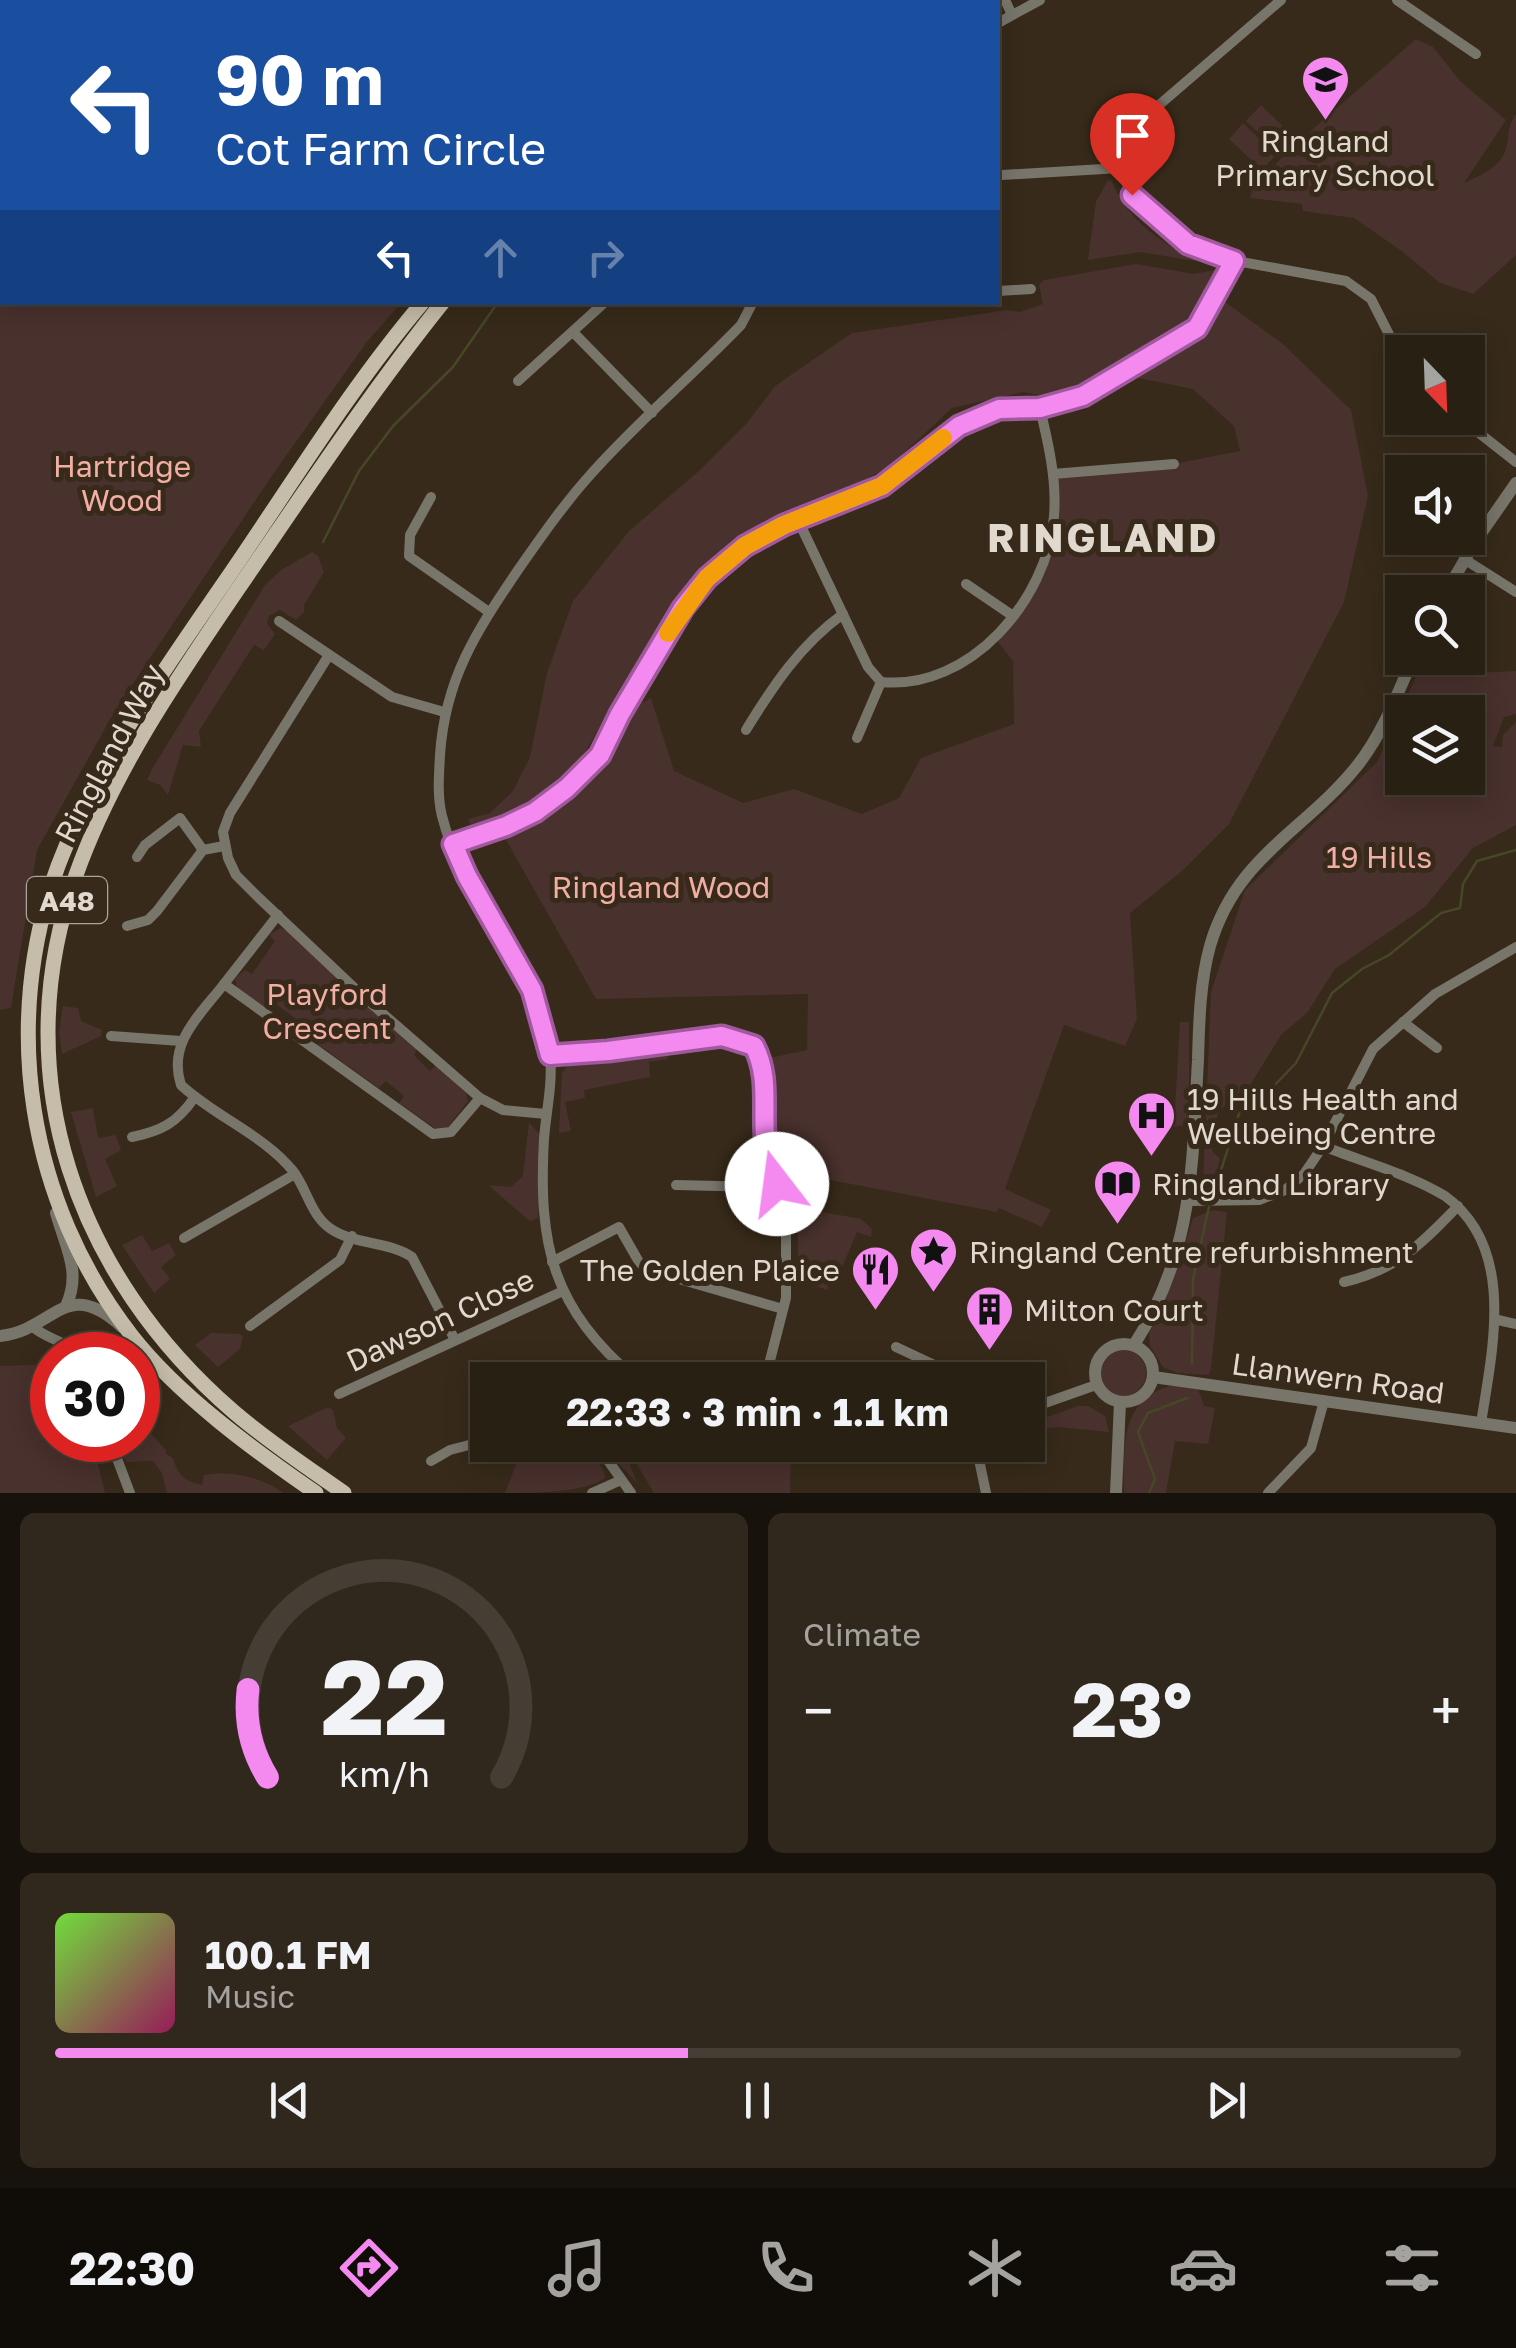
<!DOCTYPE html>
<html lang="en">
<head>
<meta charset="utf-8">
<style>
	:root { --surface:#292014; --page:#31281d; --text:#f1f3f6; --muted:#a5a3a0; --line:#453e34; --accent:#f489f0 }
	body { margin:0; font-family:"Golos Text",sans-serif; background:var(--page); color:var(--text); height:100vh; display:flex; flex-direction:column; font-size:38px; white-space:nowrap }
	* { box-sizing:border-box; margin:0 }
	p { font-size:32px; color:var(--muted) }
	.icon { flex:none; width:55px; height:55px; fill:none; stroke:currentColor; stroke-width:2; stroke-linecap:round; stroke-linejoin:round }
	.map { position:relative; height:1493px; overflow:hidden }
	.drawer { display:flex; flex-direction:column; gap:20px; padding:20px; background:#17120b; flex:1 }
	.drawer>* { flex:none }
	.hud { position:absolute; left:0px; top:0px; width:1000px; height:305px; box-shadow:0 5px 25px #0003,0 0 0 2px var(--line); background:#1a4fa0; color:#fff; overflow:hidden }
	.needle { width:65px; rotate:157deg }
	.controls { position:absolute; left:1385px; top:335px; display:grid; gap:20px }
	.controls a { display:grid; place-items:center; width:100px; height:100px; border-radius:0px; background:var(--surface); box-shadow:0 5px 25px #0003,0 0 0 2px var(--line); font-size:50px }
	.speed { position:absolute; left:30px; top:1332px; display:flex; gap:20px; font-size:50px; font-weight:700; text-align:center }
	.speed>* { display:grid; place-content:center; width:130px; height:130px; border-radius:50%; background:var(--surface); box-shadow:0 5px 25px #0003,0 0 0 2px var(--line); line-height:1 }
	.speed .limit { border:15px solid #d22; background:#fff; color:#111 }
	.pin { position:absolute; display:grid; place-items:center; width:85px; height:85px; color:#fff; margin:-102px -42px; border-radius:50% 50% 50% 0; rotate:-45deg; box-shadow:0 0 10px #0007 }
	.pin .icon { rotate:45deg }
	.me { position:absolute; width:110px; margin:-55px; rotate:345deg; stroke-linejoin:round; filter:drop-shadow(0 0 8px #0008) }
	.turn { display:flex; align-items:center; gap:35px; height:210px; padding:0 50px; font-size:45px }
	.turn .icon { width:130px; height:130px; stroke-width:2.5 }
	.turn b { display:block; font-size:70px; line-height:85px }
	.lanes { display:flex; align-items:center; height:95px; padding:0 50px; background:#0003; justify-content:center; gap:50px; direction:ltr }
	.lanes .off { opacity:.35 }
	.big { font-size:75px; font-weight:700; line-height:1.1 }
	.drawer .widget { flex:1; display:flex; flex-direction:column; justify-content:center; gap:15px; min-width:0; padding:0 35px; border-radius:15px; background:var(--page) }
	.drawer .dial { align-items:center; gap:0 }
	.dial svg { height:260px; overflow:visible; fill:none; stroke:var(--line); stroke-width:7; stroke-linecap:round; text-anchor:middle }
	.dial text { fill:var(--text); stroke:none }
	.song { display:flex; align-items:center; gap:30px }
	.cover { width:120px; height:120px; border-radius:15px; background:linear-gradient(135deg,hsl(100 70% 55%),hsl(330 70% 35%)) }
	.played { height:10px; border-radius:5px; background:linear-gradient(90deg,var(--accent) 45%,var(--line) 45%) }
	.keys { display:flex; justify-content:space-around; direction:ltr }
	.heat { display:flex; justify-content:space-between; align-items:center; font-size:55px; direction:ltr }
	.drawer .tiles { flex:1; display:grid; gap:20px; grid-template-columns:1fr 1fr }
	.widget:last-child { grid-column:span 2 }
	.trip { position:absolute; left:470px; top:1362px; width:575px; height:100px; border-radius:0px; background:var(--surface); box-shadow:0 5px 25px #0003,0 0 0 2px var(--line); font-weight:700; line-height:100px; text-align:center }
	.tabs { display:flex; height:160px; justify-content:space-around; align-items:center; background:#100d08; color:var(--muted) }
	.tabs .icon { width:70px; height:70px }
	.tabs .on { color:var(--accent) }
	.tabs b { font-size:45px; color:var(--text) }
	.map>svg:first-child { display:block }
	.green { fill:#49312d; fill-rule:evenodd }
	.lines { fill:none; stroke-linecap:round; stroke-linejoin:round }
	.stream { stroke:#464726; stroke-width:2.5 }
	.minor { stroke:#78756b; stroke-width:10 }
	.tertiary { stroke:#78756b; stroke-width:12 }
	.primary { stroke:#c5bda9; stroke-width:15 }
	.route-casing { stroke:#9f599c; stroke-width:25 }
	.route { stroke:#f489f0; stroke-width:18 }
	.slow { stroke:#f59e0b; stroke-width:18 }
	.labels { text-anchor:middle; dominant-baseline:central; stroke-width:10; stroke-linejoin:round; paint-order:stroke }
	.shield { fill:#372a1a; stroke:#aea498; stroke-width:2.5 }
	.shield-label { font-size:28px; font-weight:bold; fill:#e1d8ce }
	.poi-label { font-size:30px; fill:#e1d8ce; stroke:#372a1a; text-anchor:start }
	.park-label { font-size:30px; fill:#f1aea3; stroke:#372a1a }
	.street-label { font-size:30px; fill:#e1d8ce; stroke:#372a1a }
	.district-label { font-size:40px; font-weight:bold; letter-spacing:2.5px; fill:#e1d8ce; stroke:#372a1a }
</style>
</head>
<body>
<div class="map">
<svg width="1516" height="1493" viewBox="0 0 1516 1493">
	<rect width="100%" height="100%" fill="#372a1a"/>
	<g class="green">
		<path d="M0 0 315 2H2V302L401 303 366 343 271 477 116 709 37 850 11 1008 0 1010Z"/>
		<path d="M1416 39 1433 47 1460 81 1506 120 1464 183C1481 175 1503 167 1507 145 1510 130 1507 128 1516 114V255L1473 294 1440 283 1403 252 1354 218 1303 211 1302 204 1250 198 1253 186 1298 142Z"/>
		<path d="M1261 105 1294 137 1279 152 1246 121Z"/>
		<path d="M1243 123 1276 155 1262 170 1229 139Z"/>
		<path d="M1108 180 1112 181C1126 220 1165 246 1201 262L1140 252 1088 260 1096 202Z"/>
		<path d="M1136 264 1194 274 1214 270 1218 276C1187 340 1120 367 1058 393L1043 396 1023 392 952 408 889 467 848 488 791 511 699 568 613 703 587 749 565 778 538 802 496 826 474 833 468 819 490 813 513 791 530 757 547 673 573 601 629 531 700 470 747 423 775 386 852 333 1007 310 1020 312 1043 304 1039 285 1044 280Z"/>
		<path d="M1217 296 1283 344 1351 410 1368 496 1344 602 1229 824 1182 871 1130 913 1137 1019 1125 1046 1064 1025 1005 1189 1051 1210 1042 1227 999 1208 997 1212 773 1169 761 1060 807 1050 808 994 596 999 500 829C529 815 582 780 600 753 624 718 608 720 651 698L674 771 743 803 794 789 862 814 899 798 921 758 1014 724 1013 661 994 637 1045 563 1053 474 1174 464 1240 451 1234 426 1193 389 1118 374 1197 328Z"/>
		<path d="M312 552 318 556 324 572 304 605V612L296 620 280 610 269 616 267 623 275 634 264 650 254 645 199 731 201 747 183 745 168 795 160 785 147 780 152 769 265 585 281 570Z"/>
		<path d="M1420 668 1455 674 1516 671V714L1504 717 1493 746 1502 747 1503 735 1516 722V825L1473 848 1425 907 1335 969 1307 1013 1281 1035 1249 1087 1218 1111 1212 1151 1220 1159 1211 1191 1203 1184 1211 992 1245 890 1377 762ZM1402 712H1468V778H1402Z"/>
		<path d="M280 928 289 931 417 1049 414 1055 430 1071 436 1065 466 1093 468 1101 447 1128 438 1130 399 1103 404 1096 386 1081 379 1088 291 1025 295 1018 273 1002 267 1009 237 988 235 978 245 970 252 974 275 941 269 935Z"/>
		<path d="M63 1006 78 1008 81 1021 102 1030 101 1036 62 1054 59 1032Z"/>
		<path d="M1180 1022H1189V1117L1182 1126H1174Z"/>
		<path d="M667 1052 668 1059 649 1062 650 1077 584 1090 585 1098 565 1102 571 1131 559 1133 562 1073 568 1065Z"/>
		<path d="M93 1108 98 1138 116 1135 121 1150 105 1159 117 1186 96 1197 71 1112Z"/>
		<path d="M529 1122 541 1136 538 1218 530 1221 488 1185 511 1187 523 1176Z"/>
		<path d="M1213 1210 1227 1212 1211 1369 1209 1375 1177 1373 1163 1367 1150 1346 1149 1333 1181 1258 1193 1218Z"/>
		<path d="M817 1211 861 1219 872 1229 871 1237 857 1232 834 1286 829 1285 827 1290 798 1280V1218L803 1212Z"/>
		<path d="M142 1235 152 1251 169 1243 176 1255 161 1267 170 1279 154 1293 122 1245Z"/>
		<path d="M211 1333 240 1334 243 1337 240 1349 218 1367 195 1345Z"/>
		<circle cx="1123" cy="1373" r="23"/>
		<path d="M34 1365 52 1367V1440H92L105 1493H0V1366Z"/>
		<path d="M1174 1385 1198 1389 1204 1406 1215 1408 1208 1444 1175 1441 1166 1493H1124C1124 1446 1119 1398 1174 1385Z"/>
		<path d="M138 1406 144 1426 166 1450V1454L173 1458C178 1475 184 1481 202 1485L204 1475C231 1470 261 1477 284 1493H167L162 1473 153 1461 126 1462 118 1440H138Z"/>
		<path d="M1078 1406H1088L1105 1416 1109 1432 1059 1427 1030 1430 1028 1424Z"/>
		<path d="M328 1407 333 1410 337 1428 346 1438 327 1460 288 1426Z"/>
		<path d="M609 1445H640L631 1450 627 1457 637 1483 619 1464Z"/>
		<path d="M534 1447C565 1448 593 1443 606 1477 588 1493 532 1493 505 1493L519 1457H530V1449Z"/>
		<path d="M657 1449H791L790 1493H654L636 1463 634 1453Z"/>
	</g>
	<g class="lines">
		<g class="stream">
			<path d="M838 2 841 0"/>
			<path d="M323 542 359 471 393 426 453 367 498 302"/>
			<path d="M1213 1195 1239 1114 1271 1089 1296 1063 1332 993 1362 969 1389 955 1441 913 1460 908 1463 884 1477 861 1516 850"/>
			<path d="M1192 1364 1193 1279 1209 1207"/>
			<path d="M1149 1493 1155 1479 1138 1432 1148 1413 1187 1398"/>
		</g>
		<g class="minor">
			<path d="M1005 0 1012 15"/>
			<path d="M1281 0 1144 118 1126 139 1120 168 1132 195 1155 218 1188 244 1220 258 1346 281 1371 299 1402 360"/>
			<path d="M1397 0 1476 54"/>
			<path d="M998 23 1040 0"/>
			<path d="M1002 175 1120 168"/>
			<path d="M998 291 1031 289"/>
			<path d="M574 333 652 413"/>
			<path d="M518 381 605 302"/>
			<path d="M1460 418 1516 462"/>
			<path d="M1053 474 1174 464"/>
			<path d="M431 497 410 535 409 556 489 612"/>
			<path d="M798 520 868 667 881 682C970 691 1048 599 1054 516 1057 479 1048 443 1040 408"/>
			<path d="M1464 559 1516 592"/>
			<path d="M966 584 1013 616"/>
			<path d="M279 621 392 697 444 712"/>
			<path d="M329 655 230 813 223 832 228 858 236 875 259 898 366 999 480 1098 503 1110 546 1114"/>
			<path d="M746 730C773 686 800 645 843 614"/>
			<path d="M857 738 881 682"/>
			<path d="M453 844 492 833 535 812 567 788 600 755 620 714 683 608 707 578 745 547 784 525 882 486 959 426 999 409 1040 408 1083 396 1158 352 1197 328 1234 261"/>
			<path d="M137 857 145 845 180 818 203 850"/>
			<path d="M278 915 224 984 433 1134 451 1132 480 1098"/>
			<path d="M127 926 148 920 157 911 203 850 224 846"/>
			<path d="M224 984C200 1015 167 1043 181 1085 214 1116 264 1135 293 1171 307 1189 311 1216 331 1229 355 1245 388 1241 412 1257L455 1340"/>
			<path d="M1403 1022 1437 1048"/>
			<path d="M111 1036 181 1041"/>
			<path d="M549 1055 607 1051 722 1036 754 1046C770 1077 762 1111 766 1145 767 1159 776 1171 777 1184L760 1187 676 1185"/>
			<path d="M132 1137C161 1131 177 1123 194 1098"/>
			<path d="M1323 1146C1363 1162 1409 1174 1445 1196 1516 1247 1493 1347 1481 1423"/>
			<path d="M1190 1201 1259 1200 1285 1190 1304 1174 1323 1146 1373 1049 1435 994 1516 947"/>
			<path d="M184 1238 295 1174"/>
			<path d="M552 1262 619 1227 639 1262 648 1270 783 1309"/>
			<path d="M1344 1282C1397 1270 1421 1244 1458 1206"/>
			<path d="M1498 1320 1516 1324"/>
			<path d="M32 1326C47 1340 67 1341 81 1355"/>
			<path d="M250 1326 340 1260 352 1236"/>
			<path d="M896 1347 966 1380"/>
			<path d="M637 1380C552 1308 538 1246 544 1139 546 1112 553 1083 550 1056 536 959 464 904 442 816 437 796 439 775 440 755 445 679 476 632 518 570 541 537 564 504 591 474 638 421 692 376 741 325L753 302"/>
			<path d="M765 1380 786 1298V1210"/>
			<path d="M339 1394 561 1292"/>
			<path d="M1028 1409 1096 1385"/>
			<path d="M110 1440 130 1493"/>
			<path d="M597 1445 631 1493"/>
			<path d="M976 1445 986 1493"/>
			<path d="M431 1461 450 1450 488 1440"/>
			<path d="M592 1493 621 1480"/>
			<path d="M1268 1493 1311 1448 1324 1401"/>
		</g>
		<g class="tertiary">
			<path d="M1446 592 1477 539 1516 483"/>
			<path d="M56 1213C65 1246 82 1272 66 1306"/>
			<path d="M0 1336C55 1330 65 1275 122 1327"/>
			<circle cx="1124" cy="1373" r="29"/>
			<path d="M1134 1345C1194 1251 1192 1166 1198 1060 1199 1022 1200 982 1210 946 1236 856 1304 832 1357 766 1382 735 1398 693 1413 658"/>
			<path d="M1153 1377 1516 1428"/>
			<path d="M1116 1493 1120 1402"/>
		</g>
		<g class="primary">
			<path d="M761 2 764 0"/>
			<path d="M788 2 791 0"/>
			<path d="M316 1493C255 1451 178 1395 132 1336 28 1203 0 1024 58 866 97 763 164 670 226 580 290 487 350 388 423 302"/>
			<path d="M344 1493C307 1467 269 1442 234 1412 76 1276 4 1076 76 875 113 771 178 677 240 586 306 490 370 393 443 302"/>
		</g>
	</g>
	<g class="lines">
		<defs>
			<path id="route" d="M777 1184C777 1171 768 1160 766 1147 761 1112 771 1078 754 1046L722 1036 608 1051 550 1055 532 990 467 876 453 844 506 826 535 812 567 788 600 755 620 714 683 608 707 578 745 546 784 525 882 486 959 426 999 409 1040 408 1083 396 1197 328 1234 261 1188 244 1132 195"/>
		</defs>
		<use href="#route" class="route-casing"/>
		<use href="#route" class="route"/>
		<path class="slow" d="M668 633 707 578 745 546 784 525 882 486 943 438"/>
	</g>
	<defs>
		<symbol id="school-pin" viewBox="-11 -11 22 30"><path d="M0 17L-7.5 6A9.5 9.5 0 1 1 7.5 6Z" fill="#f489f0" stroke="#372a1a"/><path d="M0-5L7-2L0 1L-7-2ZM-4 1L0 2.5L4 1V4Q0 6-4 4Z" fill="#111"/></symbol>
		<symbol id="hospital-pin" viewBox="-11 -11 22 30"><path d="M0 17L-7.5 6A9.5 9.5 0 1 1 7.5 6Z" fill="#f489f0" stroke="#372a1a"/><path d="M-5-5h3v3.5h4V-5h3V5h-3V1.5h-4V5h-3Z" fill="#111"/></symbol>
		<symbol id="library-pin" viewBox="-11 -11 22 30"><path d="M0 17L-7.5 6A9.5 9.5 0 1 1 7.5 6Z" fill="#f489f0" stroke="#372a1a"/><path d="M-6-4Q-3-5.5-.7-3.5V5Q-3 3-6 4ZM6-4Q3-5.5 .7-3.5V5Q3 3 6 4Z" fill="#111"/></symbol>
		<symbol id="sight-pin" viewBox="-11 -11 22 30"><path d="M0 17L-7.5 6A9.5 9.5 0 1 1 7.5 6Z" fill="#f489f0" stroke="#372a1a"/><path d="M0-6L1.8-2.2L6-1.7L2.9 1.2L3.7 5.4L0 3.3L-3.7 5.4L-2.9 1.2L-6-1.7L-1.8-2.2Z" fill="#111"/></symbol>
		<symbol id="restaurant-pin" viewBox="-11 -11 22 30"><path d="M0 17L-7.5 6A9.5 9.5 0 1 1 7.5 6Z" fill="#f489f0" stroke="#372a1a"/><path d="M-5-6h1v4h1v-4h1v4h1v-4h1v5L-1.5 .5V6h-2V.5L-5-1ZM5-6V6H3V1.5H1.5Q1.5-4 5-6Z" fill="#111"/></symbol>
		<symbol id="building-pin" viewBox="-11 -11 22 30"><path d="M0 17L-7.5 6A9.5 9.5 0 1 1 7.5 6Z" fill="#f489f0" stroke="#372a1a"/><path d="M-4-6H4V6H1V3H-1V6H-4ZM-2.5-4.3h1.7v1.8h-1.7ZM.8-4.3h1.7v1.8H.8ZM-2.5-1h1.7V.8h-1.7ZM.8-1h1.7V.8H.8Z" fill="#111"/></symbol>
	</defs>
	<g fill-rule="evenodd">
		<use href="#school-pin" x="1298" y="52" width="55" height="75"/>
		<use href="#hospital-pin" x="1124" y="1088" width="55" height="75"/>
		<use href="#library-pin" x="1090" y="1156" width="55" height="75"/>
		<use href="#sight-pin" x="906" y="1224" width="55" height="75"/>
		<use href="#restaurant-pin" x="848" y="1242" width="55" height="75"/>
		<use href="#building-pin" x="962" y="1282" width="55" height="75"/>
	</g>
	<g class="labels">
		<rect class="shield" x="27" y="877" width="80" height="46" rx="8"/>
		<g class="shield-label">
			<text x="67" y="900">A48</text>
		</g>
		<g class="poi-label">
			<text x="1325" y="141" text-anchor="middle">Ringland<tspan x="1325" dy="34">Primary School</tspan></text>
			<text x="1187" y="1099">19 Hills Health and<tspan x="1187" dy="34">Wellbeing Centre</tspan></text>
			<text x="1152" y="1184">Ringland Library</text>
			<text x="969" y="1252">Ringland Centre refurbishment</text>
			<text x="840" y="1270" text-anchor="end">The Golden Plaice</text>
			<text x="1024" y="1310">Milton Court</text>
		</g>
		<g class="park-label">
			<text x="122" y="466">Hartridge<tspan x="122" dy="34">Wood</tspan></text>
			<text x="1379" y="857">19 Hills</text>
			<text x="661" y="887">Ringland Wood</text>
			<text x="327" y="994">Playford<tspan x="327" dy="34">Crescent</tspan></text>
		</g>
		<g class="street-label">
			<text transform="translate(109 753) rotate(-62)">Ringland Way</text>
			<text transform="translate(440 1320) rotate(-25)">Dawson Close</text>
			<text transform="translate(1338 1378) rotate(8)">Llanwern Road</text>
		</g>
		<g class="district-label">
			<text x="1103" y="537">RINGLAND</text>
		</g>
	</g>
</svg>
<div class="controls">
<a><svg class="needle" viewBox="-14 -14 28 28"><path d="M0-13l5 13h-10z" fill="#e53935"/><path d="M0 13l5-13h-10z" fill="#a5a3a0"/></svg></a>
<a><svg class="icon" aria-label="sound" viewBox="0 0 24 24"><path d="M4 9h4l5-4v14l-5-4H4zM17 9q2 3 0 6"/></svg></a>
<a><svg class="icon" aria-label="search" viewBox="0 0 24 24"><circle cx="10" cy="10" r="6"/><path d="M15 15l6 6"/></svg></a>
<a><svg class="icon" aria-label="layers" viewBox="0 0 24 24"><path d="M12 4l9 5-9 5-9-5zM3 14l9 5 9-5"/></svg></a>
</div>
<div class="speed"><div class="limit">30</div></div>
<div class="pin" style="left:1132px;top:195px;background:#d93025"><svg class="icon" aria-label="arrive" viewBox="0 0 24 24"><path d="M6 21V4h12l-3 4 3 4H6"/></svg></div>
<svg class="me" style="left:777px;top:1184px" viewBox="-20 -20 40 40"><circle r="19" fill="#fff"/><path d="M0-13L10 11 0 6-10 11z" fill="#f489f0"/></svg>
<div class="trip">22:33 · 3 min · 1.1 km</div>
<div class="hud">
<div class="turn"><svg class="icon" aria-label="left" viewBox="0 0 24 24"><path d="M17 20v-9H6M10 6l-5 5 5 5"/></svg><div><b>90 m</b>Cot Farm Circle</div></div>
<div class="lanes"><svg class="icon" aria-label="left" viewBox="0 0 24 24"><path d="M17 20v-9H6M10 6l-5 5 5 5"/></svg><svg class="icon off" aria-label="ahead" viewBox="0 0 24 24"><path d="M12 20V5M6 11l6-6 6 6"/></svg><svg class="icon off" aria-label="right" viewBox="0 0 24 24"><path d="M7 20v-9h11M14 6l5 5-5 5"/></svg></div>
</div>
</div>
<section class="drawer">
<div class="tiles">
<div class="widget dial"><svg viewBox="0 0 100 80">
<path d="M14 69A42 42 0 1 1 86 69"/>
<path d="M14 69A42 42 0 0 1 8 42" stroke="#f489f0"/>
<text x="50" y="56" font-size="32" font-weight="700">22</text>
<text x="50" y="72" font-size="11">km/h</text>
</svg></div>
<div class="widget"><p>Climate</p>
<div class="heat"><a>−</a><b class="big">23°</b><a>+</a></div>
</div>
<div class="widget">
<div class="song"><i class="cover"></i><div><b>100.1 FM</b><p>Music</p></div></div>
<div class="played"></div>
<div class="keys"><svg class="icon" aria-label="previous" viewBox="0 0 24 24"><path d="M18 5L8 12l10 7zM5 5v14"/></svg><svg class="icon" aria-label="pause" viewBox="0 0 24 24"><path d="M8 5v14M16 5v14"/></svg><svg class="icon" aria-label="next" viewBox="0 0 24 24"><path d="M6 5l10 7-10 7zM19 5v14"/></svg></div>
</div>
</div>
</section>
<nav class="tabs">
<b>22:30</b>
<svg class="icon on" aria-label="directions" viewBox="0 0 24 24"><path d="M12 3l9 9-9 9-9-9zM9 14v-3h6M13 9l2 2-2 2"/></svg>
<svg class="icon" aria-label="music" viewBox="0 0 24 24"><path d="M9 18V5l10-2v13"/><circle cx="6" cy="18" r="3"/><circle cx="16" cy="16" r="3"/></svg>
<svg class="icon" aria-label="phone" viewBox="0 0 24 24"><path d="M5 4h4l2 5-3 2q2 4 5 5l2-3 5 2v4C11 20 4 13 5 4z"/></svg>
<svg class="icon" aria-label="climate" viewBox="0 0 24 24"><path d="M12 3v18M4 7l16 10M4 17L20 7"/></svg>
<svg class="icon" aria-label="car" viewBox="0 0 24 24"><path d="M5 17H2v-5l4-1 3-4h7l3 4 3 1v5h-3M9 17h6M6 11h13"/><circle cx="7" cy="17" r="2"/><circle cx="17" cy="17" r="2"/></svg>
<svg class="icon" aria-label="filters" viewBox="0 0 24 24"><path d="M4 7h16M4 17h16"/><circle cx="9" cy="7" r="2"/><circle cx="15" cy="17" r="2"/></svg>
</nav>
</body>
</html>
